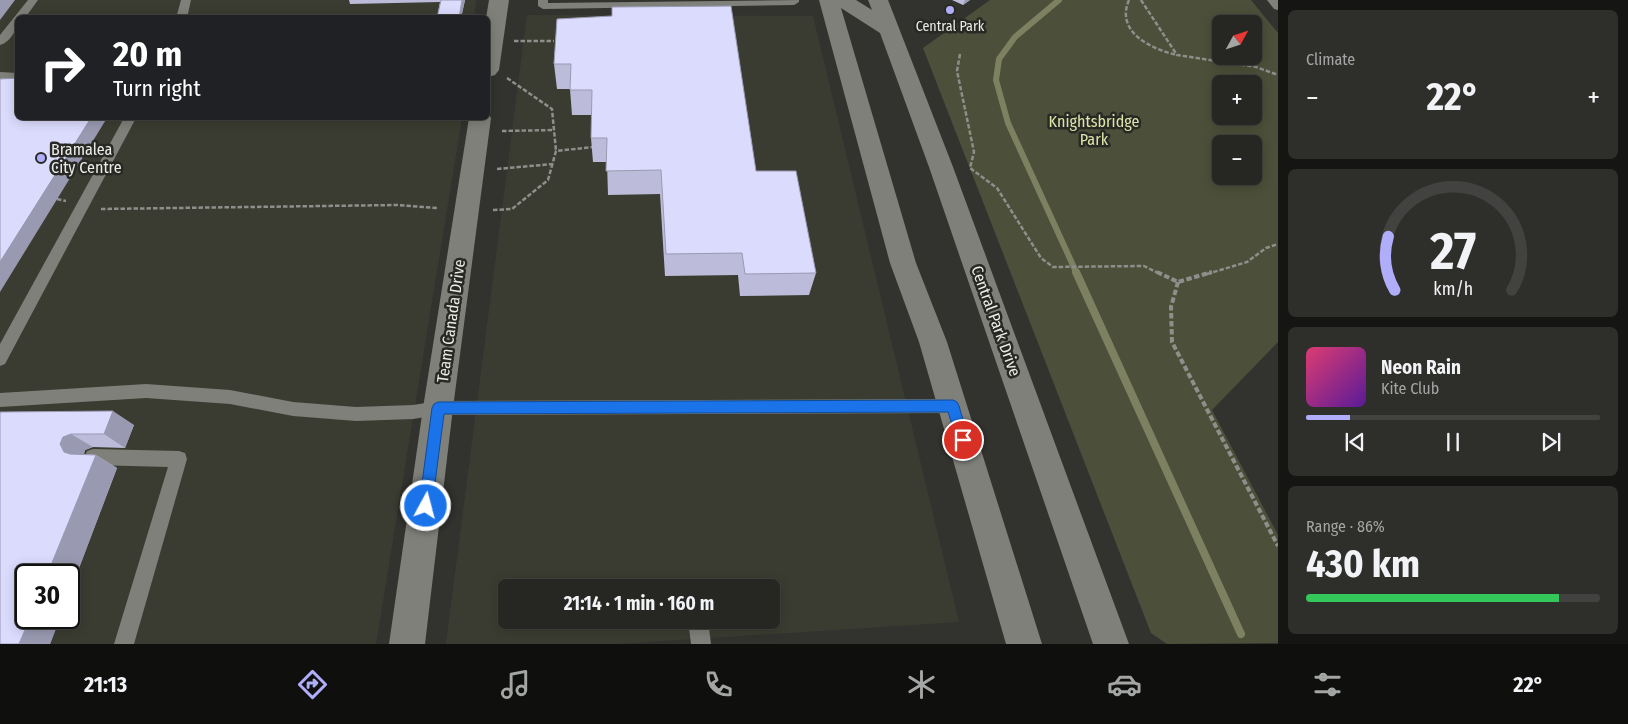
<!DOCTYPE html>
<html lang="en">
<head>
<meta charset="utf-8">
<style>
	:root { --surface:#262622; --page:#2e2e2a; --text:#f1f3f6; --muted:#a4a5a5; --line:#424340; --accent:#b0adfa }
	body { margin:0; font-family:"Fira Sans Condensed",sans-serif; background:var(--page); color:var(--text); height:100vh; display:flex; flex-direction:column; font-size:19px; white-space:nowrap }
	* { box-sizing:border-box; margin:0 }
	p { font-size:16px; color:var(--muted) }
	.icon { flex:none; width:28px; height:28px; fill:none; stroke:currentColor; stroke-width:2; stroke-linecap:round; stroke-linejoin:round }
	.map { position:relative; flex:1; overflow:hidden }
	.drawer { display:flex; flex-direction:column; gap:10px; padding:10px; background:#151513; width:350px }
	.drawer>* { flex:none }
	.hud { position:absolute; left:15px; top:15px; width:475px; height:105px; border-radius:8px; box-shadow:0 2px 12px #0003,0 0 0 1px var(--line); background:#202124; color:#fff; overflow:hidden }
	.needle { width:32px; rotate:50deg }
	.buttons { position:absolute; left:1212px; top:15px; display:grid; gap:10px }
	.buttons a { display:grid; place-items:center; width:50px; height:50px; border-radius:8px; background:var(--surface); box-shadow:0 2px 12px #0003,0 0 0 1px var(--line); font-size:25px }
	.speed { position:absolute; left:15px; top:564px; display:flex; gap:10px; font-size:25px; font-weight:700; text-align:center }
	.speed>* { display:grid; place-content:center; width:65px; height:65px; border-radius:50%; background:var(--surface); box-shadow:0 2px 12px #0003,0 0 0 1px var(--line); line-height:1 }
	.speed .limit { border:2px solid #111; border-radius:8px; background:#fff; color:#111 }
	.pin { position:absolute; display:grid; place-items:center; width:42px; height:42px; color:#fff; margin:-21px; border:2px solid #fff; border-radius:50%; box-shadow:0 1px 5px #0007 }
	.me { position:absolute; width:55px; margin:-28px; rotate:7deg; stroke-linejoin:round; filter:drop-shadow(0 0 4px #0008) }
	.turn { display:flex; align-items:center; gap:18px; height:105px; padding:0 15px; font-size:22px }
	.turn .icon { width:65px; height:65px; stroke-width:2.5 }
	.turn b { display:block; font-size:35px; line-height:42px }
	.big { font-size:38px; font-weight:700; line-height:1.1 }
	.drawer .widget { flex:1; display:flex; flex-direction:column; justify-content:center; gap:8px; min-width:0; padding:0 18px; border-radius:8px; background:var(--page) }
	.drawer .dial { align-items:center; gap:0 }
	.dial svg { height:130px; overflow:visible; fill:none; stroke:var(--line); stroke-width:7; stroke-linecap:round; text-anchor:middle }
	.dial text { fill:var(--text); stroke:none }
	.song { display:flex; align-items:center; gap:15px }
	.cover { width:60px; height:60px; border-radius:8px; background:linear-gradient(135deg,hsl(340 70% 55%),hsl(270 70% 35%)) }
	.played { height:5px; border-radius:2px; background:linear-gradient(90deg,var(--accent) 15%,var(--line) 15%) }
	.keys { display:flex; justify-content:space-around; direction:ltr }
	.heat { display:flex; justify-content:space-between; align-items:center; font-size:28px; direction:ltr }
	.charge { height:8px; border-radius:4px; background:linear-gradient(90deg,#34c759 86%,var(--line) 0) }
	.trip { position:absolute; left:498px; top:579px; width:282px; height:50px; border-radius:8px; background:var(--surface); box-shadow:0 2px 12px #0003,0 0 0 1px var(--line); font-weight:700; line-height:50px; text-align:center }
	.tab-bar { display:flex; height:80px; justify-content:space-around; align-items:center; background:#0f0f0e; color:var(--muted) }
	.tab-bar .icon { width:35px; height:35px }
	.tab-bar .on { color:var(--accent) }
	.tab-bar b { font-size:22px; color:var(--text) }
	main { display:flex; flex:1; min-height:0 }
	.map>svg:first-child { display:block }
	.built { fill:#3b3c31; fill-rule:evenodd }
	.green { fill:#4c4f39; fill-rule:evenodd }
	.lines { fill:none; stroke-linecap:round; stroke-linejoin:round }
	.stream-far1 { stroke:#7e8161; stroke-width:6 }
	.stream { stroke:#7e8161; stroke-width:8 }
	.path-far1 { stroke:#8e8f8b; stroke-width:2.5; stroke-dasharray:4.5 2; stroke-linecap:butt }
	.path { stroke:#8e8f8b; stroke-width:4; stroke-dasharray:5.5 2.5; stroke-linecap:butt }
	.lane { fill:#7f807a; fill-rule:evenodd }
	.street { fill:#7f807a; fill-rule:evenodd }
	.secondary { fill:#7f807a; fill-rule:evenodd }
	.wall { fill:#bcbcda }
	.shaded-wall { fill:#9999b2 }
	.building { fill:#dbdbfe; stroke:#9999b2 }
	.route { fill:#1a73e8; stroke:#114b97 }
	.poi-dot { fill:#b0adfa; stroke:#282924; stroke-width:2 }
	.labels { text-anchor:middle; dominant-baseline:central; stroke-width:5; stroke-linejoin:round; paint-order:stroke }
	.far-poi-label { font-size:14px; fill:#ebebe8; stroke:#282924 }
	.park-label { font-size:16px; fill:#dee4a9; stroke:#282924 }
	.poi-label { font-size:16px; fill:#ebebe8; stroke:#282924; text-anchor:start }
	.street-label { font-size:16px; fill:#ebebe8; stroke:#282924 }
</style>
</head>
<body>
<main>
<div class="map">
<svg width="1278" height="644" viewBox="0 0 1278 644">
	<rect width="100%" height="100%" fill="#32332e"/>
	<g class="built">
		<path d="M0 0H476L474 18H18V118H462L376 644H0ZM26 575H69V618H26Z"/>
		<path d="M527 15 813 16 959 622 616 644H446ZM506 588H771V620H506Z"/>
	</g>
	<path class="green" d="M990 0H1251L1278 33V342L1212 410 1278 535V643L1167 644 1151 633 923 48ZM1221 24H1254V56H1221ZM1221 84H1254V116H1221ZM1221 144H1254V176H1221Z"/>
	<g class="lines">
		<path class="stream-far1" d="M1059 0 1015 37 999 59 996 80 1008 123 1077 274"/>
		<path class="stream" d="M1076 272 1241 634"/>
		<g class="path-far1">
			<path d="M1129 0C1115 32 1151 49 1177 55"/>
			<path d="M1141 0 1177 55 1256 67 1278 75"/>
			<path d="M514 41H554"/>
			<path d="M960 54 957 71 974 152 970 168 997 188 1041 258 1053 267 1144 266 1160 274"/>
			<path d="M507 78 552 109 556 151"/>
			<path d="M502 131 554 130"/>
			<path d="M497 169 553 164"/>
			<path d="M57 199 66 201"/>
			<path d="M101 209 397 205 437 208"/>
			<path d="M493 210 512 209 548 180 556 151 593 147"/>
			<path d="M1207 274 1247 262 1266 248 1278 244"/>
		</g>
		<g class="path">
			<path d="M1157 272 1178 282 1212 272"/>
			<path d="M1178 282 1171 307 1172 342 1278 546"/>
		</g>
		<g class="lane">
			<path d="M28 0H38L25 18H18C18 28 11 42 0 45V35Z"/>
			<path d="M181 0H191L187 18H176Z"/>
			<path d="M538 0H548V3L799 0V2L794 5 543 9 538 6Z"/>
			<path d="M1267 0H1278V10L1274 9Z"/>
			<path d="M0 72 18 73V81L0 80Z"/>
			<path d="M124 118H136L5 364 0 366V344Z"/>
			<path d="M146 384 230 390 293 402 356 407 413 405 438 401 953 399 959 401 961 406 959 411 953 413 438 415 413 419 356 421 293 416 230 404 146 398 0 407V393Z"/>
			<path d="M93 449 179 451 185 453 187 459 134 644H114L168 467 93 465 87 463 85 457 87 451Z"/>
			<path d="M688 620H708L711 644H691Z"/>
		</g>
		<g class="street">
			<path d="M489 0H509L499 70 495 75 488 77 486 18Z"/>
			<path d="M488 113 491 118 453 408 425 644H389L423 408 469 118H488Z"/>
		</g>
		<path class="secondary" d="M819 0H856L872 10 868 0H888L953 167 1129 644H1093L929 167 880 33 841 8 916 263 947 342 1042 644H1006L919 342 890 263Z"/>
	</g>
	<g class="wall">
		<path d="M349 0H465L461 18H437L440 2 350 4Z"/>
		<path d="M952 0H970L963 5Z"/>
		<path d="M557 19 756 171 816 273 809 295 740 296 738 275 665 276 660 194 608 195 607 162H593L591 138 592 115H572L570 89H557L554 64Z"/>
		<path d="M0 412 134 425 125 448 93 447 85 450 84 454 96 455 117 468 50 644H0Z"/>
	</g>
	<g class="shaded-wall">
		<path d="M0 0H15L0 20Z"/>
		<path d="M462 0H465L461 18H459Z"/>
		<path d="M965 0H970L963 5Z"/>
		<path d="M91 118H107L0 292V262Z"/>
		<path d="M113 411 134 425 125 448 104 434Z"/>
		<path d="M71 434 93 447 85 450 83 458 64 452 60 444 63 437Z"/>
		<path d="M96 455 117 468 69 595V575H47Z"/>
		<path d="M30 618H60L50 644H19Z"/>
	</g>
	<g class="building">
		<path d="M441 0H462L459 18H437Z"/>
		<path d="M731 6 756 171H796L816 273 745 274 742 253 666 254 661 170 606 171 607 138H591L592 90H570L571 64H554L557 19 612 16V7Z"/>
		<path d="M18 78V118H91L0 262V79Z"/>
		<path d="M113 411 104 434H71L63 437 60 444 64 452 70 454 96 455 47 575H26V618H30L19 644H0V412Z"/>
	</g>
	<path class="route" d="M953 400 957 402 959 406 969 440 967 445 963 446 958 445 957 440 948 412 444 414 432 506 430 511 426 513 421 511 419 506 432 408 434 404 438 402Z"/>
	<g class="poi-dot">
		<circle cx="950" cy="10" r="5"/>
		<circle cx="41" cy="158" r="5"/>
	</g>
	<g class="labels">
		<g class="far-poi-label">
			<text x="950" y="26">Central Park</text>
		</g>
		<g class="park-label">
			<text x="1094" y="121">Knightsbridge<tspan x="1094" dy="18">Park</tspan></text>
		</g>
		<g class="poi-label">
			<text x="51" y="149">Bramalea<tspan x="51" dy="18">City Centre</tspan></text>
		</g>
		<g class="street-label">
			<text transform="translate(451 321) rotate(-82)">Team Canada Drive</text>
			<text transform="translate(996 321) rotate(70)">Central Park Drive</text>
		</g>
	</g>
</svg>
<div class="buttons">
<a><svg class="needle" viewBox="-14 -14 28 28"><path d="M0-13l5 13h-10z" fill="#e53935"/><path d="M0 13l5-13h-10z" fill="#a4a5a5"/></svg></a>
<a>+</a>
<a>−</a>
</div>
<div class="speed"><div class="limit">30</div></div>
<div class="pin" style="left:963px;top:440px;background:#d93025"><svg class="icon" aria-label="arrive" viewBox="0 0 24 24"><path d="M6 21V4h12l-3 4 3 4H6"/></svg></div>
<svg class="me" style="left:426px;top:506px" viewBox="-20 -20 40 40"><circle r="17" fill="#1a73e8" stroke="#fff" stroke-width="3"/><path d="M0-11L8 9 0 5-8 9z" fill="#fff"/></svg>
<div class="trip">21:14 · 1 min · 160 m</div>
<div class="hud">
<div class="turn"><svg class="icon" aria-label="right" viewBox="0 0 24 24"><path d="M7 20v-9h11M14 6l5 5-5 5"/></svg><div><b>20 m</b>Turn right</div></div>
</div>
</div>
<section class="drawer">
<div class="widget"><p>Climate</p>
<div class="heat"><a>−</a><b class="big">22°</b><a>+</a></div>
</div>
<div class="widget dial"><svg viewBox="0 0 100 80">
<path d="M14 69A42 42 0 1 1 86 69"/>
<path d="M14 69A42 42 0 0 1 10 36" stroke="#b0adfa"/>
<text x="50" y="56" font-size="32" font-weight="700">27</text>
<text x="50" y="72" font-size="11">km/h</text>
</svg></div>
<div class="widget">
<div class="song"><i class="cover"></i><div><b>Neon Rain</b><p>Kite Club</p></div></div>
<div class="played"></div>
<div class="keys"><svg class="icon" aria-label="previous" viewBox="0 0 24 24"><path d="M18 5L8 12l10 7zM5 5v14"/></svg><svg class="icon" aria-label="pause" viewBox="0 0 24 24"><path d="M8 5v14M16 5v14"/></svg><svg class="icon" aria-label="next" viewBox="0 0 24 24"><path d="M6 5l10 7-10 7zM19 5v14"/></svg></div>
</div>
<div class="widget"><p>Range · 86%</p><b class="big">430 km</b><div class="charge"></div></div>
</section>
</main>
<nav class="tab-bar">
<b>21:13</b>
<svg class="icon on" aria-label="directions" viewBox="0 0 24 24"><path d="M12 3l9 9-9 9-9-9zM9 14v-3h6M13 9l2 2-2 2"/></svg>
<svg class="icon" aria-label="music" viewBox="0 0 24 24"><path d="M9 18V5l10-2v13"/><circle cx="6" cy="18" r="3"/><circle cx="16" cy="16" r="3"/></svg>
<svg class="icon" aria-label="phone" viewBox="0 0 24 24"><path d="M5 4h4l2 5-3 2q2 4 5 5l2-3 5 2v4C11 20 4 13 5 4z"/></svg>
<svg class="icon" aria-label="climate" viewBox="0 0 24 24"><path d="M12 3v18M4 7l16 10M4 17L20 7"/></svg>
<svg class="icon" aria-label="car" viewBox="0 0 24 24"><path d="M5 17H2v-5l4-1 3-4h7l3 4 3 1v5h-3M9 17h6M6 11h13"/><circle cx="7" cy="17" r="2"/><circle cx="17" cy="17" r="2"/></svg>
<svg class="icon" aria-label="filters" viewBox="0 0 24 24"><path d="M4 7h16M4 17h16"/><circle cx="9" cy="7" r="2"/><circle cx="15" cy="17" r="2"/></svg>
<b>22°</b>
</nav>
</body>
</html>
